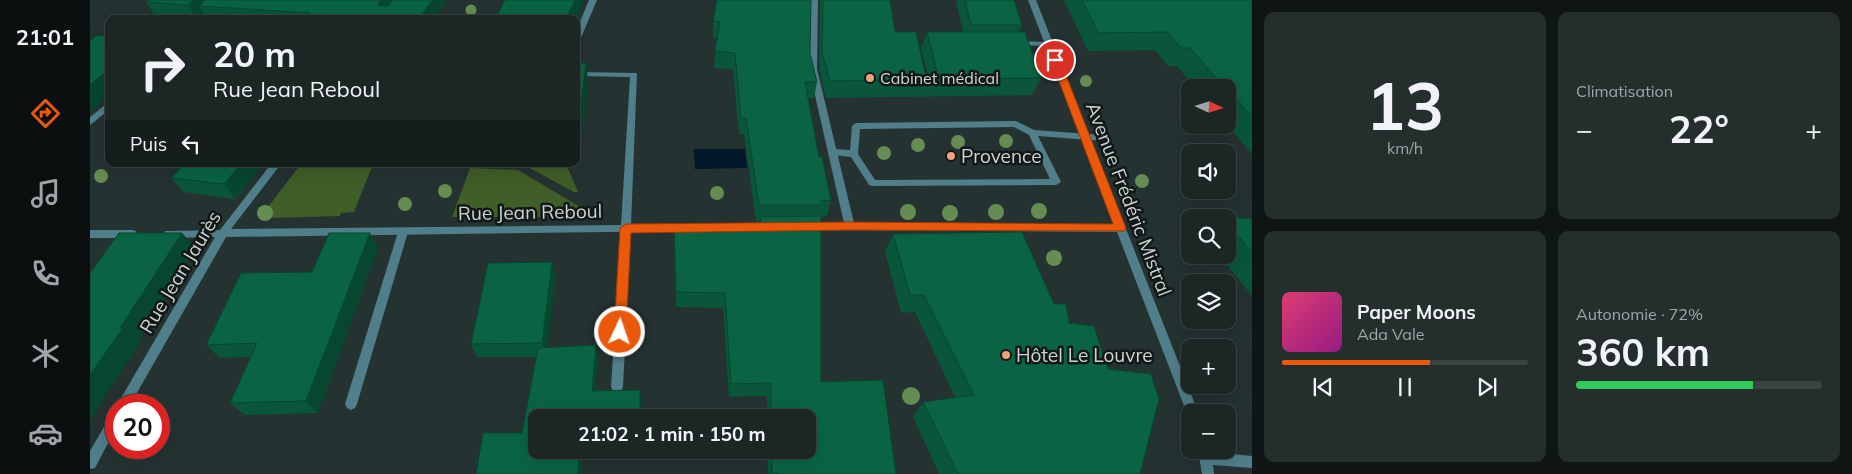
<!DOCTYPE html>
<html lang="fr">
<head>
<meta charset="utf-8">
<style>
	:root { --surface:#1b2625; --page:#242e2d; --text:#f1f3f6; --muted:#a0a5a7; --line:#394342; --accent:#ea580c }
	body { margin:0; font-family:Mulish,sans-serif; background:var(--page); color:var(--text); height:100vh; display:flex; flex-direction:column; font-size:19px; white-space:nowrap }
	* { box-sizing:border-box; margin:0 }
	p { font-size:16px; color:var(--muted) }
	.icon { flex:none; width:28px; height:28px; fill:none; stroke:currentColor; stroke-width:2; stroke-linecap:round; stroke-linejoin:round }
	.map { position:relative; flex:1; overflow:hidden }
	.panel { display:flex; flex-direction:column; gap:12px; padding:12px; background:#0f1514; width:600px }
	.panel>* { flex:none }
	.top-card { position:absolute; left:15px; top:15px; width:475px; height:152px; border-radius:10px; box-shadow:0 5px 20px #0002,0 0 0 1px var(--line); background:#1b2625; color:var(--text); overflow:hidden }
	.needle { width:32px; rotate:94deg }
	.controls { position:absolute; left:1091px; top:79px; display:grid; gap:10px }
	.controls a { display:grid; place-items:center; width:55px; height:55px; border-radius:10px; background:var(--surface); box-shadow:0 5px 20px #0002,0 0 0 1px var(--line); font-size:25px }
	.speed { position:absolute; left:15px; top:394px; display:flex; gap:10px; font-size:25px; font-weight:700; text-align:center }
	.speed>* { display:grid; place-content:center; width:65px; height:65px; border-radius:50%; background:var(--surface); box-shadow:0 5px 20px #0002,0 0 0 1px var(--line); line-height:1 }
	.speed .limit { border:8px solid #d22; background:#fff; color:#111 }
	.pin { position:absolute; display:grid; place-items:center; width:42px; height:42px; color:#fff; margin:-21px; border:2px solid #fff; border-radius:50%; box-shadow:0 1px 5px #0007 }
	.me { position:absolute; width:55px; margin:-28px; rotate:3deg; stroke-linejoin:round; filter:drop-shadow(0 0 4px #0008) }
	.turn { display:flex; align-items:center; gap:18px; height:105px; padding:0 25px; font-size:22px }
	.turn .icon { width:65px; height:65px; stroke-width:2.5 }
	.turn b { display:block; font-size:35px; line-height:42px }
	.then { display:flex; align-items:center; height:48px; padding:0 25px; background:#0003; gap:10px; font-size:19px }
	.big { font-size:38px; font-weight:700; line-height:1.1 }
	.panel .widget { flex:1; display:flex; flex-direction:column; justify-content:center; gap:8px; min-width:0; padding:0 18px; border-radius:10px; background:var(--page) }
	.panel .dial { align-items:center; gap:0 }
	.dial b { font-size:65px; line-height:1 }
	.song { display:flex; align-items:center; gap:15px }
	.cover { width:60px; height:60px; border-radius:8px; background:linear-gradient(135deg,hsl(340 70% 55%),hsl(310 70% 35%)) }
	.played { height:5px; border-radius:2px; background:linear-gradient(90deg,var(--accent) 60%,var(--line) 60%) }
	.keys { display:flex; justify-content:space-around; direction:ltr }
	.heat { display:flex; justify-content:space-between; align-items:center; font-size:28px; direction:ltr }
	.charge { height:8px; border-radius:4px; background:linear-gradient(90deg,#34c759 72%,var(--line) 0) }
	.panel .tiles { flex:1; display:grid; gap:12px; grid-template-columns:repeat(2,1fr) }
	.trip { position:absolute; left:438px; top:409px; width:288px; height:50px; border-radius:10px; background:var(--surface); box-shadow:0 5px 20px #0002,0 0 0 1px var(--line); font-weight:700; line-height:50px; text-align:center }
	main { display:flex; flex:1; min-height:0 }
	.tab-bar { display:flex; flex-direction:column; width:90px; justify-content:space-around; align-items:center; background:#0b0f0f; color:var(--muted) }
	.tab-bar .icon { width:35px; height:35px }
	.tab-bar .on { color:var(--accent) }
	.tab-bar b { font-size:22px; color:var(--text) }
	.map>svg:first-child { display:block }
	.green { fill:#405e28 }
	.water { fill:#01182a }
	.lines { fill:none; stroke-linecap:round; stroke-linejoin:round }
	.service { fill:#507e8b; fill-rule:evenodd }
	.minor { fill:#507e8b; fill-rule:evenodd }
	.tree { fill:#658c52 }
	.wall { fill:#09563a }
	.shaded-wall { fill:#07462f }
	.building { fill:#0a6443; stroke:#07462f }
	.route { fill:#ea580c; stroke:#983908 }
	.poi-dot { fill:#f0a279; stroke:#121818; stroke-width:2 }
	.labels { text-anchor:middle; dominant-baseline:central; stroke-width:5; stroke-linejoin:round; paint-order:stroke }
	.far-poi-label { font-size:16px; fill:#cdd5d4; stroke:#121818; text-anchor:start }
	.poi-label { font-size:19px; fill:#cdd5d4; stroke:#121818; text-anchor:start }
	.street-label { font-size:19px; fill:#cdd5d4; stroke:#121818 }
</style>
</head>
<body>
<main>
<nav class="tab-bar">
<b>21:01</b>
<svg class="icon on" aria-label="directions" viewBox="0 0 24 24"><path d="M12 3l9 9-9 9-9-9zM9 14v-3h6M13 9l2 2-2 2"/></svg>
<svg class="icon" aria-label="music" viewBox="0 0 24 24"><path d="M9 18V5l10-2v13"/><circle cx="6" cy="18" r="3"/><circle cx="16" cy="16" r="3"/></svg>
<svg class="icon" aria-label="phone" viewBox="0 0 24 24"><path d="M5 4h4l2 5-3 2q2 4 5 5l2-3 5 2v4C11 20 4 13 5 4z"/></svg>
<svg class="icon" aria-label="climate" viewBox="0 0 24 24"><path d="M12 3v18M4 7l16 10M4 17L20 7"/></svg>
<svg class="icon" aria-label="car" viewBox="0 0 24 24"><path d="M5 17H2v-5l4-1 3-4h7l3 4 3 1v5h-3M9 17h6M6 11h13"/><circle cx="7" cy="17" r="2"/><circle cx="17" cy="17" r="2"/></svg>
</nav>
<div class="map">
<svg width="1162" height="474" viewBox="0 0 1162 474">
	<rect width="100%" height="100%" fill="#243231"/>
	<g class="green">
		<path d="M211 164H283L264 212 251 213 250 216 179 218 178 207Z"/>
		<path d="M432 164H476L488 192H484Z"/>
		<path d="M380 168 428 170 497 211 496 217H362Z"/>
	</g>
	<path class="water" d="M604 149H655L657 168 605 169Z"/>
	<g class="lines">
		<g class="service">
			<path d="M922 41 959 42 963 44 959 46 925 45 921 43Z"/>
			<path d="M926 121 944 130 1013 135 1017 138 1013 141 948 136 971 182 966 185 782 186 779 185 761 157 743 155 739 152 743 149 760 150 762 126 766 123ZM924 127 939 135 960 179 785 180 768 154 770 129Z"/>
			<path d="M536 224 541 228 533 387 531 391 527 393 523 391 521 387 531 228Z"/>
			<path d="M313 228 317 229 318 232 267 404 265 408 261 410 257 408 255 404 308 232 309 229Z"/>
		</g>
		<g class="minor">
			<path d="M129 0H137L117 19H109Z"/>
			<path d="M499 0H507L490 40 486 42V31Z"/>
			<path d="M720 0H728L727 69 764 223 1024 224 938 0H946L1108 412H1100V417L1098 416 1027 232 716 230 714 227 716 224 719 223H754L719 69Z"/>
			<path d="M486 72 547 73 541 225 597 224 602 228 600 231 136 237 40 405H27L125 237 79 238 75 237 74 234 75 231 130 230 181 164H191L141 229 531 225 540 77 486 76Z"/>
			<path d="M19 102V110L0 125V117Z"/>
			<path d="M0 230H42L46 231 47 234 46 237 42 238H0Z"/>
			<path d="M26 411V428L5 468 0 469V451L22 413Z"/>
			<path d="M1108 450H1120L1121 452 1162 456V468L1123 465 1124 474H1112Z"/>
		</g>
	</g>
	<g class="tree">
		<circle cx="381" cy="10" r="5.5"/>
		<circle cx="996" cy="81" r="6"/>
		<circle cx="916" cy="141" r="7"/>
		<circle cx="868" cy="142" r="7"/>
		<circle cx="828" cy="145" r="7"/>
		<circle cx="794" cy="153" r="7"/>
		<circle cx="11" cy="176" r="7"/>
		<circle cx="1052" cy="181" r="7"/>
		<circle cx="355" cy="191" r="7"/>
		<circle cx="627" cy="193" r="7"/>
		<circle cx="315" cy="204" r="7"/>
		<circle cx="949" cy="211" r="8"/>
		<circle cx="818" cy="212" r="8"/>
		<circle cx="906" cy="212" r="8"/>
		<circle cx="175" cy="213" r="8"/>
		<circle cx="860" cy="213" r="8"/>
		<circle cx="964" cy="258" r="8"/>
		<circle cx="821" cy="396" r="9"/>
	</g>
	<g class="wall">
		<path d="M59 0H354L355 3 344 19H117L114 13 108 19H93L66 17 56 2Z"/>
		<path d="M627 0 720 53 727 82 724 98H718L729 157 741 200 737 216 731 217V382L806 474H678L677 450H716V418H677V396L639 397 633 308 586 307 584 226H669L670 221H666L654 134H649L643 69 624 68 625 51 627 38H623V21Z"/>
		<path d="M730 0H800L805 32 835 73 838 75 831 48 837 32H873L866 0H924L932 25 929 32 951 78 942 95 736 98 729 69Z"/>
		<path d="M974 0H1162V154L1137 125 1138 88H1105L1087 66H1078L1065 50 998 51Z"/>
		<path d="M486 63H496L498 81 492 139H486Z"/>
		<path d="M173 164 145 199 94 192 81 178Z"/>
		<path d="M1131 216 1162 219V296L1129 255H1138V218H1129Z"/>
		<path d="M803 234 964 304 979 323 1050 474H849L823 417 833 402 865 397 825 312 811 313 795 252Z"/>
		<path d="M288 248 228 413 155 415 140 403 161 357 130 358 116 345Z"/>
		<path d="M466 276 457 348 506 345 508 356 505 390H550L551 400 446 418 492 450 491 474H386L432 433 446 357H387L381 344Z"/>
	</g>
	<g class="shaded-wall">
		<path d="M103 0H126L109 6 114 13 108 19H107L98 5Z"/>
		<path d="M290 0H306L293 18 288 3Z"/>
		<path d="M342 0H354L355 3 344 19H329Z"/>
		<path d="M485 0H494L486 19H476Z"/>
		<path d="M496 63 498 81 492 139 489 121Z"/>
		<path d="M19 69V95L0 112V85Z"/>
		<path d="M151 164H173L145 199 134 184Z"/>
		<path d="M92 233 106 248 49 340 51 342 12 401 0 420V375Z"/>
		<path d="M280 233 288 248 228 413 216 401Z"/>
		<path d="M462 262 466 276 456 356 452 343Z"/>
		<path d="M506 345 508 356 504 400 502 391Z"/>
		<path d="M550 390 551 400V418H550Z"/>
		<path d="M489 450H492L491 474H488Z"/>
	</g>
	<g class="building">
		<path d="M59 0H103L98 5 56 2Z"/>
		<path d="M115 0H290L288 3 289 6H298L302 0H342L329 19H216L220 13 109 6Z"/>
		<path d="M415 0H485L476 19H405Z"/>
		<path d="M627 0H721L720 53 727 82H715L729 157H732L741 200 731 201V205H669L656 118H651L645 53 625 51 630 22 623 21Z"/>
		<path d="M733 0H800L805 32H826L835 73 841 77 847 72 837 32H935L951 78 740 81 732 52Z"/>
		<path d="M875 0H924L932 25H881Z"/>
		<path d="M992 0H1162V117L1138 90V88H1135L1100 48H1091L1077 32 1008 33Z"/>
		<path d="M7 35 19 36V69L0 85V41Z"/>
		<path d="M486 63H496L489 121H486Z"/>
		<path d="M94 164H151L134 184 81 178Z"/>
		<path d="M731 216V382L793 380 806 474H690L682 473 681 450H716V418H681V383L641 384 635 293 586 292 584 226H672L670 217Z"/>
		<path d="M1131 216 1162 219V252L1138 224V218H1132Z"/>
		<path d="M932 232 964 304H976L979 323 1004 326 1018 369 1061 374 1069 399 1050 474H868L833 402 884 395 834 295H820L803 234Z"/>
		<path d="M29 233H92L30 328H33L0 375V273Z"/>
		<path d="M239 233H280L216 401 140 403 167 343 116 345 151 273 222 272Z"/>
		<path d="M462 262 452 343 381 344 398 263Z"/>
		<path d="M506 345 502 391 550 390V418H446V450H489L488 474H386L393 433H432L448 348Z"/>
	</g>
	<path class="route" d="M965 57 970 60 1036 228 1035 231 760 230 541 233 536 332 530 338 526 336 524 332 530 228 536 224 760 222 1023 224 961 60Z"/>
	<g class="poi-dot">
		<circle cx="780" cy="78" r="5"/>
		<circle cx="861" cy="156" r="5"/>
		<circle cx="916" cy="355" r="5"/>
	</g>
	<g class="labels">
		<g class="far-poi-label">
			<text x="790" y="78">Cabinet médical</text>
		</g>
		<g class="poi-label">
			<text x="871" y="156">Provence</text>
			<text x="926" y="355">Hôtel Le Louvre</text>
		</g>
		<g class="street-label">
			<text transform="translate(1039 199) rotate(69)">Avenue Frédéric Mistral</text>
			<text transform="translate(440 212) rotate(-1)">Rue Jean Reboul</text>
			<text transform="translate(90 272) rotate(-59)">Rue Jean Jaurès</text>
		</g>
	</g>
</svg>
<div class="controls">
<a><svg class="needle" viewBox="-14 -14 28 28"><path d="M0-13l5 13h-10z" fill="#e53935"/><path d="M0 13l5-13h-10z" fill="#a0a5a7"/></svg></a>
<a><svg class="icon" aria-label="sound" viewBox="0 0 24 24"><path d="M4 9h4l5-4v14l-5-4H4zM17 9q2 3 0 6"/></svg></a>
<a><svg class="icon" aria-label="search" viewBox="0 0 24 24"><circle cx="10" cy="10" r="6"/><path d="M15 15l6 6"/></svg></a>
<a><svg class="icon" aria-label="layers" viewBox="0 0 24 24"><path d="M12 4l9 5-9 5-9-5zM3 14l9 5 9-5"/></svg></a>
<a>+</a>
<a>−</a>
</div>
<div class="speed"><div class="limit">20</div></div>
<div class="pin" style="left:965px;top:60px;background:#d93025"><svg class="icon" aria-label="arrive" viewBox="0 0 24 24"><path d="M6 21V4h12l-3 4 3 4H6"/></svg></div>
<svg class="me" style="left:530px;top:332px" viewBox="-20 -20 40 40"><circle r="17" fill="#ea580c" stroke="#fff" stroke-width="3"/><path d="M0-11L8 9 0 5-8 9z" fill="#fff"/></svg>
<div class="trip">21:02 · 1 min · 150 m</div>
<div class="top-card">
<div class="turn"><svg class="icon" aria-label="right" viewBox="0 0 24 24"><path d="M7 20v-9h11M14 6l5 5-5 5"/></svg><div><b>20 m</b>Rue Jean Reboul</div></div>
<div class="then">Puis<svg class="icon" aria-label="left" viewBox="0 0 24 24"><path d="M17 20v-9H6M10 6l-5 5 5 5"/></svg></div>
</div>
</div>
<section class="panel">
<div class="tiles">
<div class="widget dial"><b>13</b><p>km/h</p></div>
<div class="widget"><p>Climatisation</p>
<div class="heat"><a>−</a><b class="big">22°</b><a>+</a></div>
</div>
<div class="widget">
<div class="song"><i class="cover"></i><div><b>Paper Moons</b><p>Ada Vale</p></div></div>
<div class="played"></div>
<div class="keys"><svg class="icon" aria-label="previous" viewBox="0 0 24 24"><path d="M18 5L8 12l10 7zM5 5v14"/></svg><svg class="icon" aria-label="pause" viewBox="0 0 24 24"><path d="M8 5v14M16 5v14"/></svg><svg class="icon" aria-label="next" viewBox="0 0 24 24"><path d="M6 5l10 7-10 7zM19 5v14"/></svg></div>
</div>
<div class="widget"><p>Autonomie · 72%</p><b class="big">360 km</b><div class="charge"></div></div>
</div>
</section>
</main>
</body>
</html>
